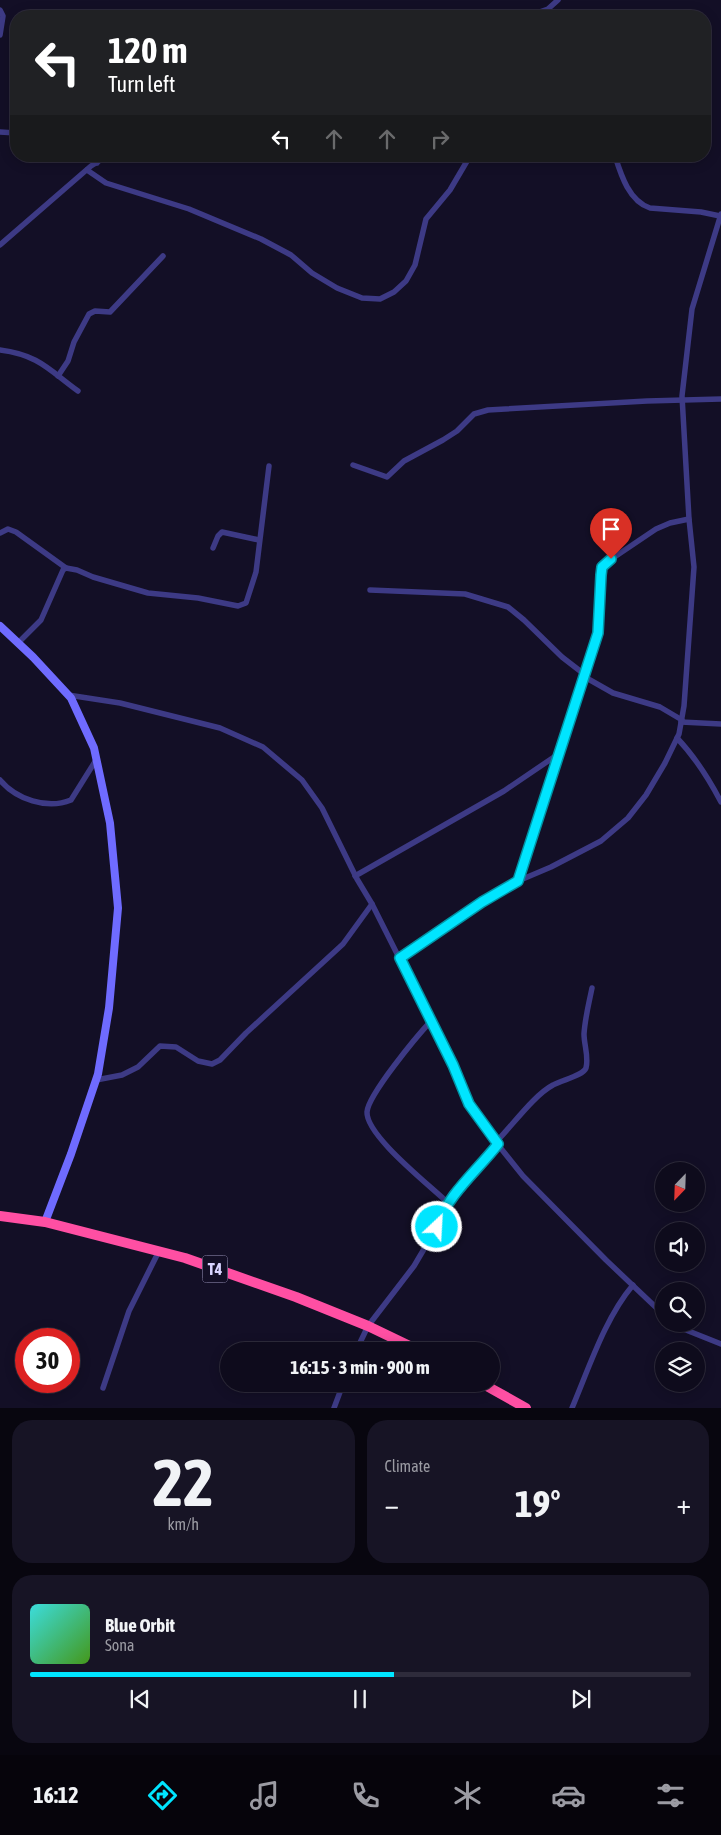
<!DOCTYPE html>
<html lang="en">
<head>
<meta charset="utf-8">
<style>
	:root { --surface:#0e0b1c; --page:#171425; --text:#f1f3f6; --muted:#9b9ba3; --line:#2e2b3b; --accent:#00e5ff }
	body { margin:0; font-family:"Asap Condensed",sans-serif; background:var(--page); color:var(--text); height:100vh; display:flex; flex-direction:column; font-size:19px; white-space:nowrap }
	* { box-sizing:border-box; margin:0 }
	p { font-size:16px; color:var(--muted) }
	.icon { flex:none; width:28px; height:28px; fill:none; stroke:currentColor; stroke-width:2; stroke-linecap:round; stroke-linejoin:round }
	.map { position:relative; height:1408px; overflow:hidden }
	.panel { display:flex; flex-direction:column; gap:12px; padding:12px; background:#08060f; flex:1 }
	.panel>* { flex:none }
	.banner { position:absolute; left:10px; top:10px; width:701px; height:152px; border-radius:20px; box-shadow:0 2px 12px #0003,0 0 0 1px var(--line); background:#202124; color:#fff; overflow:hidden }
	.needle { width:32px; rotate:203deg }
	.controls { position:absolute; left:655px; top:1162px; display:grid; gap:10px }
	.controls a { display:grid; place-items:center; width:50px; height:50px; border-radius:50%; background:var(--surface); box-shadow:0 2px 12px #0003,0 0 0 1px var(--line); font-size:25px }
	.speed { position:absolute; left:15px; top:1328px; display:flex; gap:10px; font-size:25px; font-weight:700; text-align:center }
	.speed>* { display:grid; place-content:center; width:65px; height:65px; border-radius:50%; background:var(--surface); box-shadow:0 2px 12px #0003,0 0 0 1px var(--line); line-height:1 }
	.speed .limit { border:8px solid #d22; background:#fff; color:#111 }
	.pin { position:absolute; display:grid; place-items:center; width:42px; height:42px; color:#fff; margin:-51px -21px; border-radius:50% 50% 50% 0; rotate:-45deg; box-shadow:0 0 5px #0007 }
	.pin .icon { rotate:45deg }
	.me { position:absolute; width:55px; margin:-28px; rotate:25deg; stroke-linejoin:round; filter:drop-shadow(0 0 4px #0008) }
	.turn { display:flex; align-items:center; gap:18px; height:105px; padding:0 15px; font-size:22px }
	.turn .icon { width:65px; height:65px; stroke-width:2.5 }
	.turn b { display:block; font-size:35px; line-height:42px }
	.lanes { display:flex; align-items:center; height:48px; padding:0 15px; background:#0003; justify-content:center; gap:25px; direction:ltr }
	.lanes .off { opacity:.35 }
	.big { font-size:38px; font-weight:700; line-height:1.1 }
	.panel .widget { flex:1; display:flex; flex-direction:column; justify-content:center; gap:8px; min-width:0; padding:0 18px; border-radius:20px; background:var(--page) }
	.panel .dial { align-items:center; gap:0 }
	.dial b { font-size:65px; line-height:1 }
	.song { display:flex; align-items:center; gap:15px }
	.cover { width:60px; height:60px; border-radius:8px; background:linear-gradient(135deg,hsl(180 70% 55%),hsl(100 70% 35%)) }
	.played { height:5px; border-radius:2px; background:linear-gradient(90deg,var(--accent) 55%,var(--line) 55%) }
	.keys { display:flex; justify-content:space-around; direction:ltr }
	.heat { display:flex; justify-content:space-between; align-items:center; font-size:28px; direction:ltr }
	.panel .tiles { flex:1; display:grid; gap:12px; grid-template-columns:1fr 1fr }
	.widget:last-child { grid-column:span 2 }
	.trip { position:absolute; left:220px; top:1342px; width:280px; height:50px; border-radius:25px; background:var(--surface); box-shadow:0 2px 12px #0003,0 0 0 1px var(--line); font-weight:700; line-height:50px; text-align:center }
	.menu { display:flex; height:80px; justify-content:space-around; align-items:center; background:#06040b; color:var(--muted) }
	.menu .icon { width:35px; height:35px }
	.menu .current { color:var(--accent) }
	.menu b { font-size:22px; color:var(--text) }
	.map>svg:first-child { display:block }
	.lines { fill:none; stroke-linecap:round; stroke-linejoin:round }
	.street { stroke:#3d3a85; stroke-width:5.5 }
	.secondary { stroke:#6f6bff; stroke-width:8 }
	.highway { stroke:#ff4fa3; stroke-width:10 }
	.route-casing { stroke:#0095a6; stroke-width:12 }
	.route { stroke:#00e5ff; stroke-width:9 }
	.labels { text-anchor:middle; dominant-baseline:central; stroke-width:5; stroke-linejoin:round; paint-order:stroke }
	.shield { fill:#130f26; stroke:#9e99be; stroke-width:1 }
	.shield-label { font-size:16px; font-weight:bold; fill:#d9d4ff }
</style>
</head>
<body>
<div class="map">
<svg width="721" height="1408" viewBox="0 0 721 1408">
	<rect width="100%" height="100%" fill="#130f26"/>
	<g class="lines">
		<g class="street">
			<path d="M0 10 3 16 0 35"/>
			<path d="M528 16 548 9 558 0"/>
			<path d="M0 132 16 133"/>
			<path d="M82 156 97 163"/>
			<path d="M615 156C621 175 629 201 650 208L701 212 720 216"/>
			<path d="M87 170 106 183 189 209 261 239 291 255 312 273 337 288 362 298 380 299 394 292 406 281 415 265 426 219 450 190 470 156"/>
			<path d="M0 245 91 166 107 156"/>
			<path d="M0 350C39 355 49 370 78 391"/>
			<path d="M58 376 68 361 74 342 89 314 95 311 110 312 163 256"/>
			<path d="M353 465 387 477 404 461 443 440 457 431 474 414 488 410 647 401 721 399"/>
			<path d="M0 533 8 529 16 532 66 568"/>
			<path d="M213 548 218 536 222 532 259 540"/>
			<path d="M370 590 465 594 508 607 524 620 562 657 584 674"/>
			<path d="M18 643 41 620 63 570 66 568 77 570 93 577 148 593 198 598 238 606 246 603 256 572 269 466"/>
			<path d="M583 676 613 693 660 707 682 720"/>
			<path d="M68 695 120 703 220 728 263 747 302 780 322 808 357 879 372 904 453 1065 469 1103 491 1136 523 1176 606 1260 664 1315"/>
			<path d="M681 722 721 724"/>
			<path d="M677 738C695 757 709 779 721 802"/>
			<path d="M0 780C16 799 47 810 71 800L96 760"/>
			<path d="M355 876 504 791 557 755"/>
			<path d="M518 881 598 633 602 567 607 562 656 529 670 523 689 519"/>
			<path d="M400 958 482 902 518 881 551 867 601 841 628 818 646 795 665 763 679 734 684 706 694 567 689 519 682 396 692 309 721 214"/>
			<path d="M431 1021C417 1036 368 1095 367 1112 366 1136 431 1186 448 1203"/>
			<path d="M96 1080 122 1075 138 1067 160 1046 176 1047 198 1061 212 1064 220 1060 246 1033 343 944 372 904"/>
			<path d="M496 1142C512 1126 534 1095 553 1085 561 1080 583 1076 586 1068 589 1057 584 1045 584 1034 585 1018 589 1003 592 988"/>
			<path d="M675 1324 681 1328 721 1344"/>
			<path d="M356 1351 368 1326 414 1266 437 1227 441 1215 448 1203 498 1144"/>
			<path d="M103 1388 129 1311 159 1251"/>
			<path d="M334 1408 343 1384"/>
			<path d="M572 1408C589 1368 605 1318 633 1285"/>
		</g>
		<path class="secondary" d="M0 626 33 657 71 698 94 748 110 823 118 908 109 1008 98 1074 71 1154 45 1222"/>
		<g class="highway">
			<path d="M0 1216 45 1222 185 1258 296 1297 368 1326 420 1351"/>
			<path d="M483 1384 526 1408"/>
		</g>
	</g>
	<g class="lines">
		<defs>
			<path id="route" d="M437 1227C447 1195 477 1171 498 1144L469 1104 453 1065 400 958 482 902 518 881 598 633 601 575 602 567 611 559"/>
		</defs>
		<use href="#route" class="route-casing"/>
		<use href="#route" class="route"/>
	</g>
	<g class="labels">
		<rect class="shield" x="202.5" y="1255.5" width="25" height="27" rx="4"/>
		<g class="shield-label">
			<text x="215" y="1269">T4</text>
		</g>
	</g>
</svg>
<div class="controls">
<a><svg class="needle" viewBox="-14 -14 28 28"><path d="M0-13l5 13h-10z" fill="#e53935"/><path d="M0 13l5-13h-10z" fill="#9b9ba3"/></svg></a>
<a><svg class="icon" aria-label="sound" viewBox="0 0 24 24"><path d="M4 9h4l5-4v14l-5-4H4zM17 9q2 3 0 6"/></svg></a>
<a><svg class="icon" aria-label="search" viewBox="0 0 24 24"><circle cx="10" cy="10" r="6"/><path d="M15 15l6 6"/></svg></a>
<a><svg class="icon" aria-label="layers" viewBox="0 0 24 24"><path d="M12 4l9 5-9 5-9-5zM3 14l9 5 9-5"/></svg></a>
</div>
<div class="speed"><div class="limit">30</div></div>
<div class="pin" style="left:611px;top:559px;background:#d93025"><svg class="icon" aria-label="arrive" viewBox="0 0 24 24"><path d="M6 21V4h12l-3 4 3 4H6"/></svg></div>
<svg class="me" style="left:437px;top:1227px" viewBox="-20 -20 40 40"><circle r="17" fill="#00e5ff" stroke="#fff" stroke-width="3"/><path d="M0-11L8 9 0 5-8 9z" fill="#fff"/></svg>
<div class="trip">16:15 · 3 min · 900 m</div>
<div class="banner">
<div class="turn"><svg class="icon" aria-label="left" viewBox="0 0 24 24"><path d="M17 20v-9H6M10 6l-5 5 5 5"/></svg><div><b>120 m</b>Turn left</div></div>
<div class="lanes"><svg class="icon" aria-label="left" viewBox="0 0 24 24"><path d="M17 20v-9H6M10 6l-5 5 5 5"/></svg><svg class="icon off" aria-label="ahead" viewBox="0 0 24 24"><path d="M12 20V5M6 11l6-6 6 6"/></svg><svg class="icon off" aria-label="ahead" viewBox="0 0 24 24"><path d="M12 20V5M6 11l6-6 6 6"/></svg><svg class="icon off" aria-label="right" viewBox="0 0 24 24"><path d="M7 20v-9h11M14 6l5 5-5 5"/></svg></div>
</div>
</div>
<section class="panel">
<div class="tiles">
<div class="widget dial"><b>22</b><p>km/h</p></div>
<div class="widget"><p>Climate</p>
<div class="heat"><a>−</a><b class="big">19°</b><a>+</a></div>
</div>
<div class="widget">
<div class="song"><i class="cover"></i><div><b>Blue Orbit</b><p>Sona</p></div></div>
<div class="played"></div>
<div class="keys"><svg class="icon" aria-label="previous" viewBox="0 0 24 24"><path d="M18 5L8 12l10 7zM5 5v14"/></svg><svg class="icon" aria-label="pause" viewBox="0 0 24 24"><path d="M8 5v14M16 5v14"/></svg><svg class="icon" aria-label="next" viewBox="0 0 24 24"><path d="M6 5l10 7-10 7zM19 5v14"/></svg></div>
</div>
</div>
</section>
<nav class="menu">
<b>16:12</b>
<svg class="icon current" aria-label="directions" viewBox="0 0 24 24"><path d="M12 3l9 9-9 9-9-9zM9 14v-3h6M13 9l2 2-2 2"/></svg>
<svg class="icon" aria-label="music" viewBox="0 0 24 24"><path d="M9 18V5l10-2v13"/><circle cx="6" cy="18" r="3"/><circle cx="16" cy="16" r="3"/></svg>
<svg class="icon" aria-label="phone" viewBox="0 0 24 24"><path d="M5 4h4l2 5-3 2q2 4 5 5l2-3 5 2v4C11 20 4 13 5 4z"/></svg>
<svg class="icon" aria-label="climate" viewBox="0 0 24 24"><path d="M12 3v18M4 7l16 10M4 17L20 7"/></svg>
<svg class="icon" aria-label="car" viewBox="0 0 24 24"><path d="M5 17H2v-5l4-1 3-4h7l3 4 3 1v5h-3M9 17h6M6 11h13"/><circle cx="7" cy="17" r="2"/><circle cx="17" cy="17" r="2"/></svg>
<svg class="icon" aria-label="filters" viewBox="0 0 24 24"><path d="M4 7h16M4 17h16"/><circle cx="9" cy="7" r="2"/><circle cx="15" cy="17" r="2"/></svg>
</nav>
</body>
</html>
